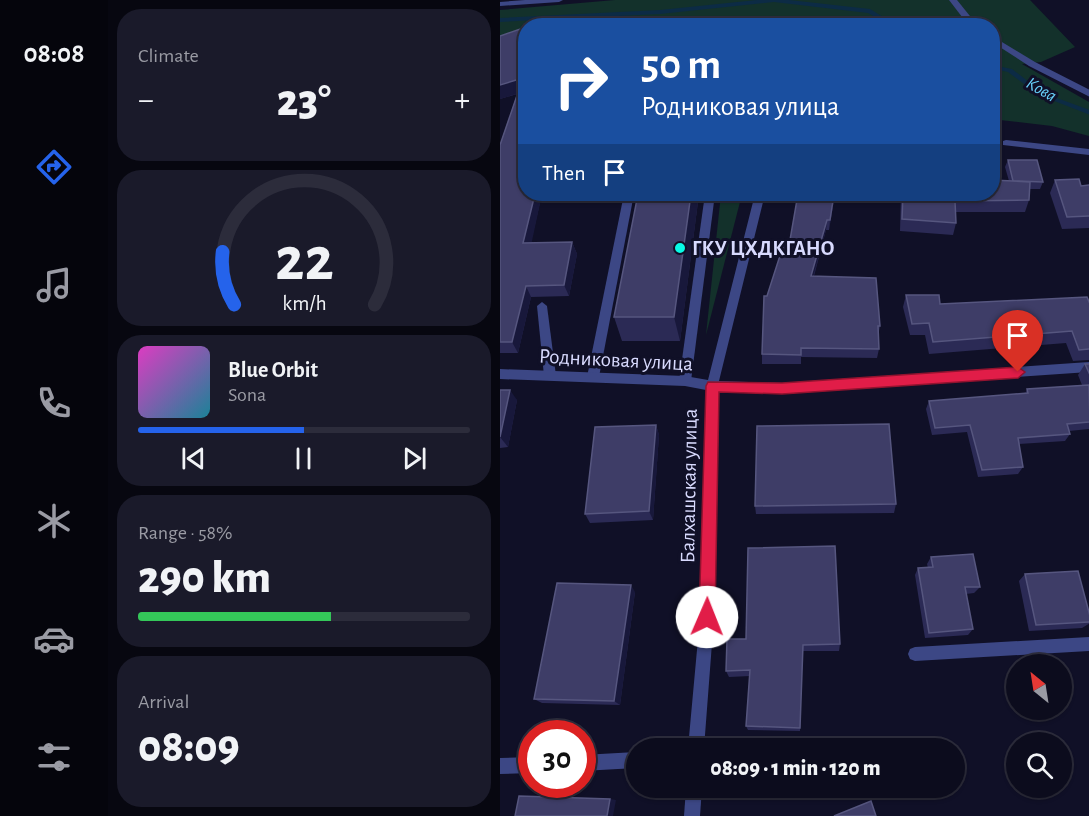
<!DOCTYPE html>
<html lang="en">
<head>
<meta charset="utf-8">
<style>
	:root { --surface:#0c0c1d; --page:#1a1a2a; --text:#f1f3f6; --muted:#9a9ba4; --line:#2c2c3b; --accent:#2563eb }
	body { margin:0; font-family:"Alegreya Sans",sans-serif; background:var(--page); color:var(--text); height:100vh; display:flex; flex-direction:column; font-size:22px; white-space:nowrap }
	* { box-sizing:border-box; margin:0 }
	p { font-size:20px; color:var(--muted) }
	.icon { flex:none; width:33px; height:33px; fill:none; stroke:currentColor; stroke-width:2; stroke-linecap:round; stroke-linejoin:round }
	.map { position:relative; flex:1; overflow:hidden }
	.sheet { display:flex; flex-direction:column; gap:9px; padding:9px; background:#070710; width:392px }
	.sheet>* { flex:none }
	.hud { position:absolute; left:18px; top:18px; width:482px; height:183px; border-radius:24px; box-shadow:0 2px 4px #0004,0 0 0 2px var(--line); background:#1a4fa0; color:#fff; overflow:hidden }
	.needle { width:39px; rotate:330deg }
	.buttons { position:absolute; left:506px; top:654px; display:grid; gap:12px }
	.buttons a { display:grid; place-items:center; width:66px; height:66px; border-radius:50%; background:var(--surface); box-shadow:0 2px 4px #0004,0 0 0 2px var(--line); font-size:30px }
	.speed { position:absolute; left:18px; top:720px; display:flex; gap:12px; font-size:30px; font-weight:700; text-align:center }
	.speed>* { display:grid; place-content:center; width:78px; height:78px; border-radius:50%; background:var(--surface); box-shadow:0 2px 4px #0004,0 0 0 2px var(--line); line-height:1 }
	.speed .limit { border:9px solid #d22; background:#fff; color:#111 }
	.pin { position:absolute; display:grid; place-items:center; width:51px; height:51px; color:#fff; margin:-62px -26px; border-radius:50% 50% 50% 0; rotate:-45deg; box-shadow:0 0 6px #0007 }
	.pin .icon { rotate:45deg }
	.me { position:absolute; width:66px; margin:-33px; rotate:1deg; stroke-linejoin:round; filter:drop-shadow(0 0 4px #0008) }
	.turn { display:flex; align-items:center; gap:21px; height:126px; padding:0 24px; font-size:27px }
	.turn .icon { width:78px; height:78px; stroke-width:2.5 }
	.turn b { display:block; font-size:42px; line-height:51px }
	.then { display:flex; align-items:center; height:57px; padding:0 24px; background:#0003; gap:12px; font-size:22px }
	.big { font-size:45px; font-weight:800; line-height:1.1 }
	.sheet .widget { flex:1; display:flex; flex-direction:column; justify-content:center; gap:9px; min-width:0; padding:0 21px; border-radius:24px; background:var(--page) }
	.sheet .dial { align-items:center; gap:0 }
	.dial svg { height:156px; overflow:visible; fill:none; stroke:var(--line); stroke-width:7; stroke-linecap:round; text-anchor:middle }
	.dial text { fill:var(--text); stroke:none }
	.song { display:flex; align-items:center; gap:18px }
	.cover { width:72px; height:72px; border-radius:9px; background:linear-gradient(135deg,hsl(310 70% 55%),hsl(190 70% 35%)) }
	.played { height:6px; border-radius:3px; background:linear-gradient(90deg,var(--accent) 50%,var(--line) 50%) }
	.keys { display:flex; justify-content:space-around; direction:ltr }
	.heat { display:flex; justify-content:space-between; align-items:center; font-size:33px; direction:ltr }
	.charge { height:9px; border-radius:4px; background:linear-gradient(90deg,#34c759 58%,var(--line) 0) }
	.trip { position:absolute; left:126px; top:738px; width:339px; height:60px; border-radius:30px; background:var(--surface); box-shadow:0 2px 4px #0004,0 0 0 2px var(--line); font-weight:800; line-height:60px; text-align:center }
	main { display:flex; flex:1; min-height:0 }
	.dock { display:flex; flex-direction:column; width:108px; justify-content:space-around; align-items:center; background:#05050c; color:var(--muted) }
	.dock .icon { width:42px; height:42px }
	.dock .on { color:var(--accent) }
	.dock b { font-size:27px; color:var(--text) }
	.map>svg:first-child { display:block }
	.green { fill:#13312b }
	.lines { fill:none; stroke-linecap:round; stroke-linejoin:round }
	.stream { fill:#0c2b45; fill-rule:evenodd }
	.service { fill:#3c4785; fill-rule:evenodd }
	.minor { fill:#3c4785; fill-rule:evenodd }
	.wall { fill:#2b2a55 }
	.shaded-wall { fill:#18183b }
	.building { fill:#3e3d67; stroke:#56567f; stroke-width:1.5 }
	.route { fill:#e11d48; stroke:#92132f; stroke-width:1.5 }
	.poi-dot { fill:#08fae6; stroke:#101027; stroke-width:2 }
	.labels { text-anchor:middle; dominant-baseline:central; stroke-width:6; stroke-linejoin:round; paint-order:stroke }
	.far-water-label { font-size:18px; font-style:italic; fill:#68d2fc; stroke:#101027 }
	.poi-label { font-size:21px; font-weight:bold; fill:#d8dafe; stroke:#101027; text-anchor:start }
	.street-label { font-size:21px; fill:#d8dafe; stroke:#101027 }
</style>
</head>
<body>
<main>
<nav class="dock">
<b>08:08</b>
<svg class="icon on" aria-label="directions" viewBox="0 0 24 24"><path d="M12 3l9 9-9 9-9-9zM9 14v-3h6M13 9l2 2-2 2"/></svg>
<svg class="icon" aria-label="music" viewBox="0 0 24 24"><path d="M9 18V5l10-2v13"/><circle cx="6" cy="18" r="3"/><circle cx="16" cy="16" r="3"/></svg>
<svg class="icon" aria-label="phone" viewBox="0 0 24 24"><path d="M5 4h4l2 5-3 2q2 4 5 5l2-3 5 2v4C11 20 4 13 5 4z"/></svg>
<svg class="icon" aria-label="climate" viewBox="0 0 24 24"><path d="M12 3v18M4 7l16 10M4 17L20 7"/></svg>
<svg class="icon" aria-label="car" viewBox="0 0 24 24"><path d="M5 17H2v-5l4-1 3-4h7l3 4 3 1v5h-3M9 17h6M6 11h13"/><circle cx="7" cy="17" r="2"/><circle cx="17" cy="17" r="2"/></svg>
<svg class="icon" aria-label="filters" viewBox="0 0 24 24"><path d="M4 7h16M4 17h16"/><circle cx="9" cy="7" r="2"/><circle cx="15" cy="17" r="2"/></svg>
</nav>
<section class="sheet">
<div class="widget"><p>Climate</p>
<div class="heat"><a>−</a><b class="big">23°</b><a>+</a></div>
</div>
<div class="widget dial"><svg viewBox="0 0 100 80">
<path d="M14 69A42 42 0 1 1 86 69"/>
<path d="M14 69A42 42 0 0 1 8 42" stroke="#2563eb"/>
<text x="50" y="56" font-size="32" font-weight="700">22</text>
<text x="50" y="72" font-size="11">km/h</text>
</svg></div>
<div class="widget">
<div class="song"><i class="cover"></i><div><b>Blue Orbit</b><p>Sona</p></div></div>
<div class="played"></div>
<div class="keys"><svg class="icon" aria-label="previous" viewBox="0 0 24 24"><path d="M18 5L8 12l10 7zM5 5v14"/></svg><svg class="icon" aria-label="pause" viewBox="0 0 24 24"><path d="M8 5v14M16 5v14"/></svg><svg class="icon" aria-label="next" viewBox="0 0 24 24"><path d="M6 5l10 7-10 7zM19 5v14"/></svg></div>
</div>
<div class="widget"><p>Range · 58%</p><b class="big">290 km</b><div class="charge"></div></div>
<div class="widget"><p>Arrival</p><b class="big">08:09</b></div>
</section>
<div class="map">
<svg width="590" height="816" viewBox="0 0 590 816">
	<rect width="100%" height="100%" fill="#101027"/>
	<g class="green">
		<path d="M115 0H530L575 47 541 62 522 64 589 102V136L552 126 500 120 492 113V26H176V17L98 25 26 26 25 35 0 40V10Z"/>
		<path d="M221 194H242L206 335Z"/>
	</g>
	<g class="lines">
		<g class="stream">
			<path d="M257 0H289L370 9 398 26H390L368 13 274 2 160 14 0 22V18L160 10Z"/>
			<path d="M492 65 512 69 543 93 590 110V115L539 95 508 72 495 69 492 72Z"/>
		</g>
		<g class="service">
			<path d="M25 0H63L59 2 0 6V2Z"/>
			<path d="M449 0H457L478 26H469Z"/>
			<path d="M492 36 535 62 590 90V97L529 66 492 42Z"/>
			<path d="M506 140 590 149V155L503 145V141Z"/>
			<path d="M124 194H134L99 377 97 380H89L87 377Z"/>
			<path d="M205 194H215L191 381 189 384H181L179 381Z"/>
			<path d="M42 302 47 306 56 376 54 379H46L44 376 37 306Z"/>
			<path d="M136 752V768L82 771V755Z"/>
			<path d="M32 757V773L0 774V758Z"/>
		</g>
		<g class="minor">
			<path d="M255 194H265L219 381 282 383 590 362V372L282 393 218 391 214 617 204 748H188L200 617 206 390 185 386 0 379V369L185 376 208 380Z"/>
			<path d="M590 637V651L415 661 410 659 408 654 410 649 415 647Z"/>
			<path d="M186 788H202L200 816H184Z"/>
		</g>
	</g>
	<g class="wall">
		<path d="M26 27V194H42L31 242H72L77 254 69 296 31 297 18 353H0V145L17 94 0 99Z"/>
		<path d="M508 160 543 182 540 189H529V200L525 212H456V223L453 235 400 231 401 194H492L509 181 505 167Z"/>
		<path d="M555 180 581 186 590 185V228L562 229 550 193Z"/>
		<path d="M138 194H199L180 341H122L114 317Z"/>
		<path d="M335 194 329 230H326L314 276 380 326 378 336 379 349 377 358 301 357V364H262V354L267 296 290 240Z"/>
		<path d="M406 295 440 304H590V360L573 361 566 343 429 354 425 335H410L403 307Z"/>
		<path d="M585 364H590V429L569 431 570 434 565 441 519 444 523 467 518 474 478 477 467 432 432 435 426 409 429 401 525 394 527 389 582 385 578 375Z"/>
		<path d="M0 390 17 400 8 447 0 448Z"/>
		<path d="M156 425 159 435 153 520 90 523 85 514Z"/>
		<path d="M396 504 394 513 256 514 255 506Z"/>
		<path d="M431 557 480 587 474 593 466 594 473 629 468 635 425 638 415 575 418 568H428L427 564Z"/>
		<path d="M525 574 590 616V623L582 628 529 631 519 581Z"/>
		<path d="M135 592 120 705 42 703 34 699Z"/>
		<path d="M227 639 340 644 339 651H302L300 731 248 730 246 726 250 676 229 677 226 671Z"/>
	</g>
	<g class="shaded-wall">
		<path d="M23 78 26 91 0 99V85Z"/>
		<path d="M35 194H42L29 255 23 243Z"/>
		<path d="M191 194H199L180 341 174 317Z"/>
		<path d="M334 194H335L329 230 330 220Z"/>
		<path d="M327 220 326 230 311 285V276Z"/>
		<path d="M72 242 77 254 69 296 64 285Z"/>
		<path d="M26 286 31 297 18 353 12 342Z"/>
		<path d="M10 390 17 400 8 447 0 437Z"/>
		<path d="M156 425 159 435 153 520 149 511Z"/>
		<path d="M131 585 135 592 120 705 114 701Z"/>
		<path d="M110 799 116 800 113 816H107Z"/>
	</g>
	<g class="building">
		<path d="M42 21 45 26H29Z"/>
		<path d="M26 27V194H35L23 243 72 242 64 285 26 286 12 342H0V145L23 78 0 85V36Z"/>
		<path d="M508 160H537L543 182 513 181Z"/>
		<path d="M579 179 581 186 590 185V216L567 217 555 180Z"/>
		<path d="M492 180 530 182 529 200 455 201 456 223 402 219 403 194H492Z"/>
		<path d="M138 194H191L174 317H114Z"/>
		<path d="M298 194H334L330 220H327L311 276 376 278 380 326H378L379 349 301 348V355L262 354 264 296H267L285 240H290Z"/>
		<path d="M406 295H439L440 304 587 297 590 304V349L579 350 572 331 433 342 429 323 412 324Z"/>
		<path d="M585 364H590V375Z"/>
		<path d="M589 385 590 422 567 424 570 434 518 438 523 467 482 470 470 425 435 428 429 401 528 393 527 389Z"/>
		<path d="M0 390H10L0 437Z"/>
		<path d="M389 424 396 504 255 506 257 426Z"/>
		<path d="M156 425 149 511 85 514 95 427Z"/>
		<path d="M335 546 340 644 303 645 300 728 246 726 250 670 226 671 227 639H246L248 548Z"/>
		<path d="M473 554 480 587H465L473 629 429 633 418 568 433 567 431 557Z"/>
		<path d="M578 571 590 616V622L536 625 525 574Z"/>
		<path d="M57 583 131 585 114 701 34 699Z"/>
		<path d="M19 796 110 799 107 816H15Z"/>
		<path d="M371 801 376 816H334Z"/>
	</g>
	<path class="route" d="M518 367 525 372 518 378 282 394 219 392 215 617 213 622 207 625 201 622 199 617 206 386 208 382 282 383Z"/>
	<circle class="poi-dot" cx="180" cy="248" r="6"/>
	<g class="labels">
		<g class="far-water-label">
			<text transform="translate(541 90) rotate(30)">Кова</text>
		</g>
		<g class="poi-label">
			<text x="192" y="248">ГКУ ЦХДКГАНО</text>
		</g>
		<g class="street-label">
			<text transform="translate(116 360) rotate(3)">Родниковая улица</text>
			<text transform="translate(189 486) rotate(-89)">Балхашская улица</text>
		</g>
	</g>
</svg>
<div class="buttons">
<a><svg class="needle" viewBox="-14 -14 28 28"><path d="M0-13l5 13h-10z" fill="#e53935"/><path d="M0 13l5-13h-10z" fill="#9a9ba4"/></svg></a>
<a><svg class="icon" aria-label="search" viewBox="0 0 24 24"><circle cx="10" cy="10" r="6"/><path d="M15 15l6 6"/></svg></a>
</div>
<div class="speed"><div class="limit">30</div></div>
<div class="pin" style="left:518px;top:372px;background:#d93025"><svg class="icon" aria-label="arrive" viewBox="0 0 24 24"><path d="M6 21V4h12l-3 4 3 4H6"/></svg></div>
<svg class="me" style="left:207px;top:617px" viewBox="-20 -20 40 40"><circle r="19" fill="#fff"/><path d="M0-13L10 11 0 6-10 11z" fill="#e11d48"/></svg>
<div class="trip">08:09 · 1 min · 120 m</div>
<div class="hud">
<div class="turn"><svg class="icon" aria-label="right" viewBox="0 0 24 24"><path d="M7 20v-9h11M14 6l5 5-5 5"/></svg><div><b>50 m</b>Родниковая улица</div></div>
<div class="then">Then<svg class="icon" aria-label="arrive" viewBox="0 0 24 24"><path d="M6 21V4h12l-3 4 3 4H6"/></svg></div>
</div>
</div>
</main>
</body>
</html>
